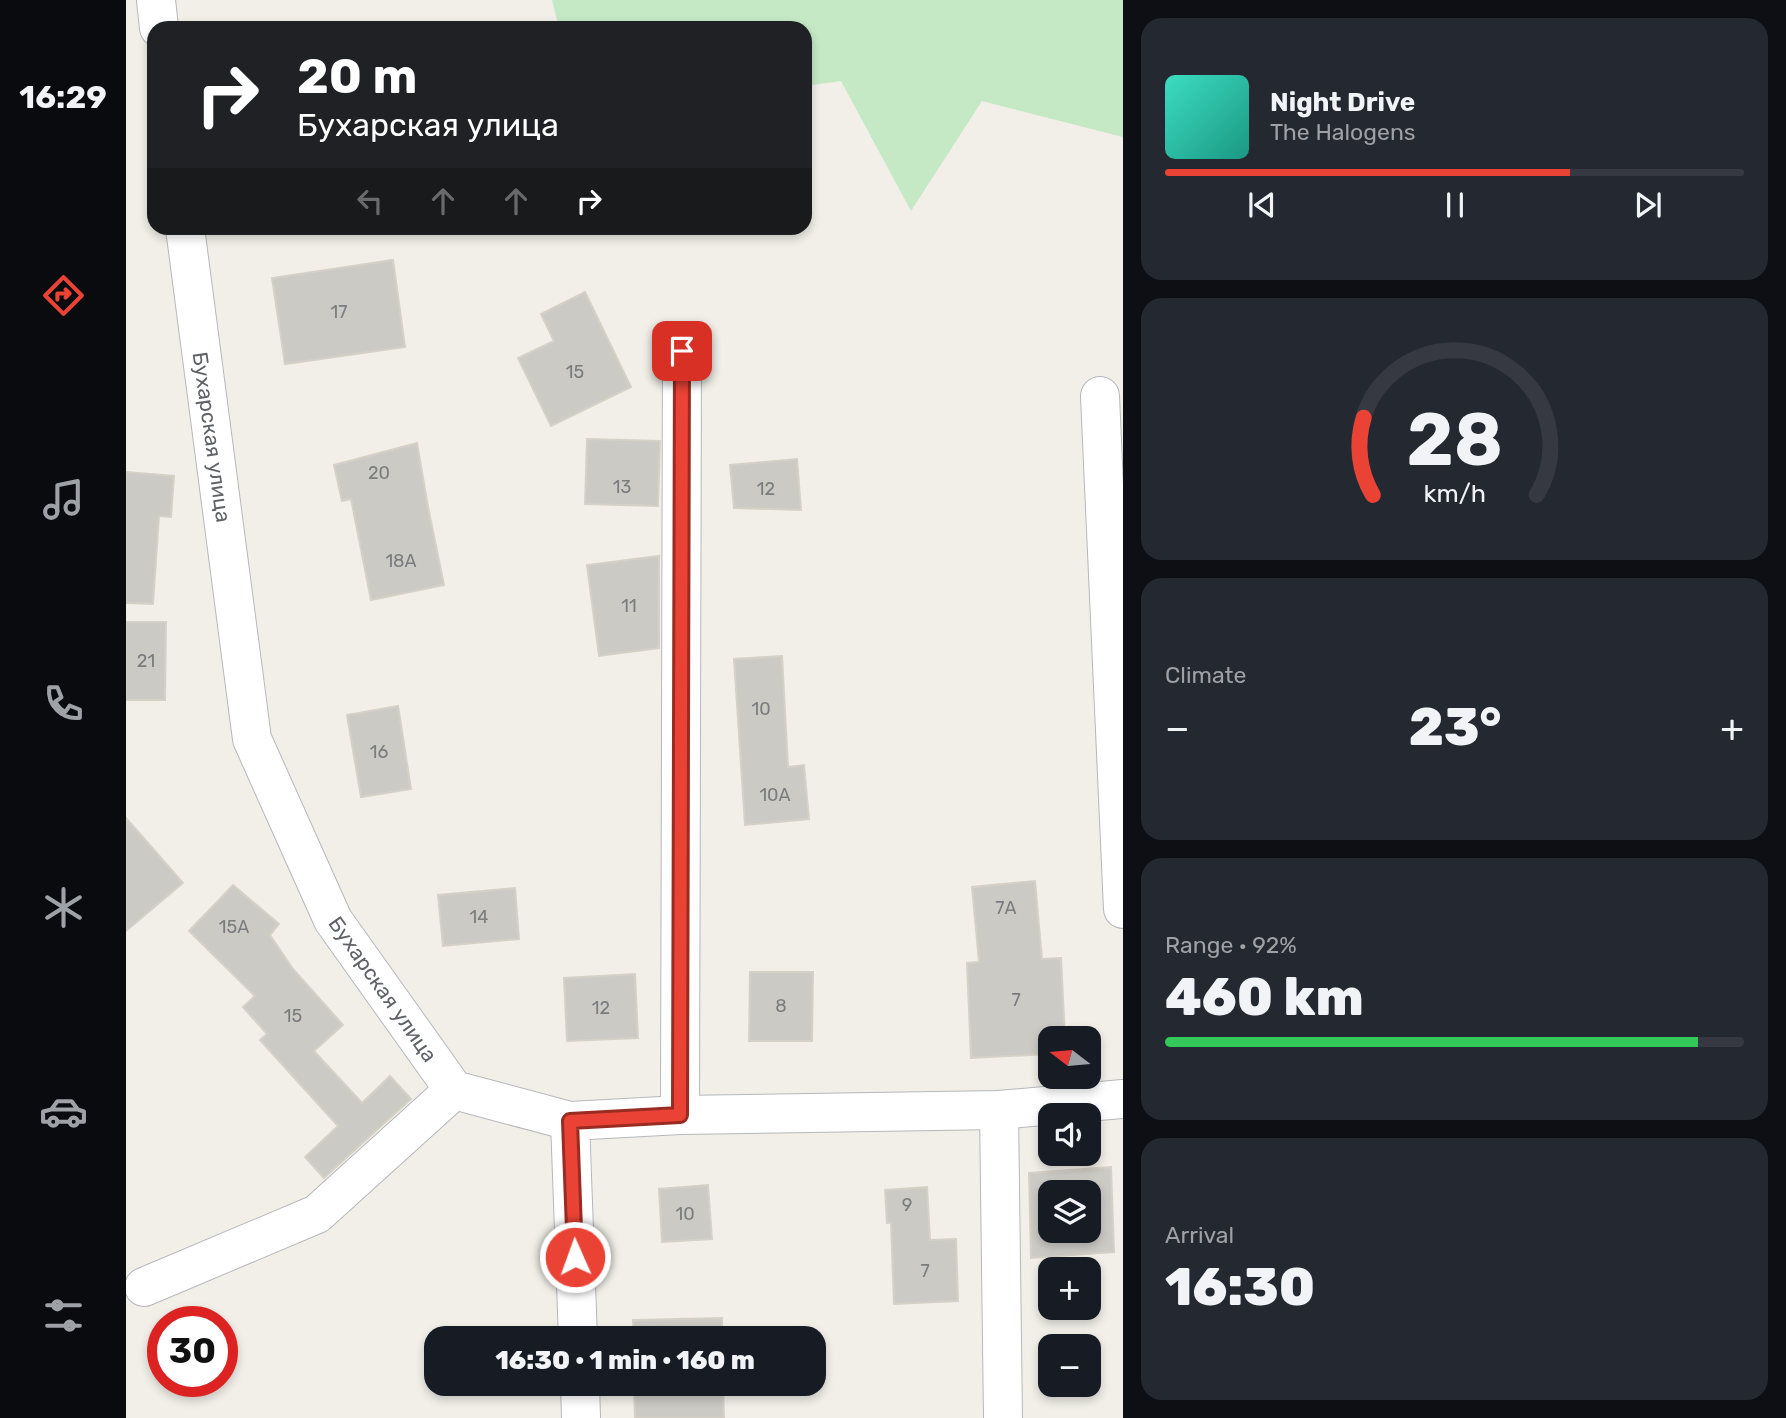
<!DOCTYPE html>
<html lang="en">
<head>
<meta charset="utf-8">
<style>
	:root { --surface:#171b24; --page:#242831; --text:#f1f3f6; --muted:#9ea1a6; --line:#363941; --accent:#ea4335 }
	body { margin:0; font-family:Rubik,sans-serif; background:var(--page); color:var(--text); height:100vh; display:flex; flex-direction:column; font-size:26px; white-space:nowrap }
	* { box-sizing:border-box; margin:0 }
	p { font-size:23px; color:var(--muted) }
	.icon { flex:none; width:38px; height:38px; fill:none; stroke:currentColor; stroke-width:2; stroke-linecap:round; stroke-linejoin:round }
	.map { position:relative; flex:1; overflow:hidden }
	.panel { display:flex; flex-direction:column; gap:18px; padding:18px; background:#0d0f14; width:663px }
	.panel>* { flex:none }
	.top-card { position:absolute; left:21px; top:21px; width:665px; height:214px; border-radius:21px; box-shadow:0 4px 10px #0003; background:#202124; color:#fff; overflow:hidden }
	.needle { width:46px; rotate:286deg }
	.tools { position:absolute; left:912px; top:1026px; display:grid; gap:14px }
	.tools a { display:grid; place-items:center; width:63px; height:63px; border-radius:14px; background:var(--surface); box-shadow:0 4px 10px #0003; font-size:35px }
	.speed { position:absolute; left:21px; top:1306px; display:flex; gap:14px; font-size:35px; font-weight:700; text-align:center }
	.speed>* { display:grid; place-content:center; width:91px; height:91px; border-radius:50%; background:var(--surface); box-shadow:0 4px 10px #0003; line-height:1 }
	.speed .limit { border:10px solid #d22; background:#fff; color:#111 }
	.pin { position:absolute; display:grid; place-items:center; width:60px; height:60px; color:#fff; margin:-30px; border-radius:14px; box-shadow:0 4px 10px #0006 }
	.me { position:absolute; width:77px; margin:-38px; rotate:358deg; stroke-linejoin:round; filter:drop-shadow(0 0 5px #0008) }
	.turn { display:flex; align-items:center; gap:24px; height:147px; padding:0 35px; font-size:32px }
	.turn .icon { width:91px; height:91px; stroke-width:2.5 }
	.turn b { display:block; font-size:49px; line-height:60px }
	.lanes { display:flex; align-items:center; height:66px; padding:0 35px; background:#0003; justify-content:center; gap:35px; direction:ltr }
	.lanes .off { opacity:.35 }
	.big { font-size:52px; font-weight:800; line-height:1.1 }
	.panel .card { flex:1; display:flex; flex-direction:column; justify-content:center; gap:10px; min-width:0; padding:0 24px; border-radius:21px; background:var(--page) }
	.panel .dial { align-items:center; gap:0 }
	.dial svg { height:182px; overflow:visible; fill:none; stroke:var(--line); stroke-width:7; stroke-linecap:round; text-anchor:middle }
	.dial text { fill:var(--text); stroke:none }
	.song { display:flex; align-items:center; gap:21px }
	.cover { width:84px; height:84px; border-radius:10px; background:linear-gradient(135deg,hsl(170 70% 55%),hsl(170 70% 35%)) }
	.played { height:7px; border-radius:4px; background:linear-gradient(90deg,var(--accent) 70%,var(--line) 70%) }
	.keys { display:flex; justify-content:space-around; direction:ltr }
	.heat { display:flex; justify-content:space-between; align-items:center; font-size:38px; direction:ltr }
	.charge { height:10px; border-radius:5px; background:linear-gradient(90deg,#34c759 92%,var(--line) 0) }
	.trip { position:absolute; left:298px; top:1326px; width:402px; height:70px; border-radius:21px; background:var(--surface); box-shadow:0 4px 10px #0003; font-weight:800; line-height:70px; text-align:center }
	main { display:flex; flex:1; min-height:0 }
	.menu { display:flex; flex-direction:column; width:126px; justify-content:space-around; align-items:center; background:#090b0e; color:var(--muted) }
	.menu .icon { width:49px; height:49px }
	.menu .on { color:var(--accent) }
	.menu b { font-size:32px; color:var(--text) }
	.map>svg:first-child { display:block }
	.green { fill:#c5e8c5 }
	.building { fill:#cccac5; stroke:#d6d1c6; stroke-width:2; fill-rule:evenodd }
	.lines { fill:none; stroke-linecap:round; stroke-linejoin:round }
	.minor-casing { stroke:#b5b8bc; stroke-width:40 }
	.minor { stroke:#fff; stroke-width:38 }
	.route-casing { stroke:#982c22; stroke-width:18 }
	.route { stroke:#ea4335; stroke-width:12 }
	.labels { text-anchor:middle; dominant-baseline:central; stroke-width:7; stroke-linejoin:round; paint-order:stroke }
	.number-label { font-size:18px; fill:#7a7d7f }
	.street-label { font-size:21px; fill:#5f6368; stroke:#fff }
</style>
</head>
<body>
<main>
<nav class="menu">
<b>16:29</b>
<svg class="icon on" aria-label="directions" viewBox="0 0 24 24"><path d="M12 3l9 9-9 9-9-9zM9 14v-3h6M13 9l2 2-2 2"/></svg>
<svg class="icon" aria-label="music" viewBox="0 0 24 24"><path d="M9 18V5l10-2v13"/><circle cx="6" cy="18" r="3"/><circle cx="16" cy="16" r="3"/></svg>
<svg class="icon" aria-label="phone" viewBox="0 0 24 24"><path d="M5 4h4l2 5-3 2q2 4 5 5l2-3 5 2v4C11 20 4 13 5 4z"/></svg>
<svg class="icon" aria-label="climate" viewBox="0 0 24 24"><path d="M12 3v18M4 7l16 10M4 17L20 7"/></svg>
<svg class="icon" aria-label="car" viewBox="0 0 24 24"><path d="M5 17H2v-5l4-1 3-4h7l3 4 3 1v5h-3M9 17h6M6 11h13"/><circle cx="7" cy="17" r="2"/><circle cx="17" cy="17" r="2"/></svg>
<svg class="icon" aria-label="filters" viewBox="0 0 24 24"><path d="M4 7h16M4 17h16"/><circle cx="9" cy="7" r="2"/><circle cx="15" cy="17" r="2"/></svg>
</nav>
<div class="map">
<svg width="997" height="1418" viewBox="0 0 997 1418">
	<rect width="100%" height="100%" fill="#f1efe8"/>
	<path class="green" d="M426 0H997V137L856 101 785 211 715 81 679 86V28H433Z"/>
	<g class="building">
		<path d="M267 260 279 347 159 364 146 278Z"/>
		<path d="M459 292 505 387 425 426 392 358 428 341 415 314Z"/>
		<path d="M461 439 534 441 532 506 459 504Z"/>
		<path d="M291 443 302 507 318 585 245 600 225 499 216 501 208 465Z"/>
		<path d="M671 459 675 510 608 508 604 465Z"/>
		<path d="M0 472 48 476 45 517 33 516 27 604 0 603Z"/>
		<path d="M533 556V648L473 656 461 565Z"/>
		<path d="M0 622H40L39 700H0Z"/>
		<path d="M656 656 662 767 678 765 683 819 619 825 608 659Z"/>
		<path d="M272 706 285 789 235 797 221 715Z"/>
		<path d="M0 818 57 883 0 931Z"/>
		<path d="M909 881 916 959 935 958 939 1038H924V1054L845 1058 841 963 853 962 846 887Z"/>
		<path d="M107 885 153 924 144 935 167 969 217 1025 188 1051 236 1103 264 1076 285 1099 198 1178 179 1157 212 1126 134 1040 141 1034 117 1007 129 996 63 931Z"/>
		<path d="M389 888 393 939 317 946 312 895Z"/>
		<path d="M624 972H687L686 1041H623Z"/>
		<path d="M509 974 512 1038 441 1041 438 978Z"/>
		<path d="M985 1167 988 1252 905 1258 903 1173ZM924 1192H962V1230H924Z"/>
		<path d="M582 1185 586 1239 536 1242 533 1189Z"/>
		<path d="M801 1187 804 1240 830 1239 832 1301 768 1304 765 1223H761L759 1190Z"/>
		<path d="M596 1318V1339H508L507 1320Z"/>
		<path d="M508 1384H597L598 1418H509Z"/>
	</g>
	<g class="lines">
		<defs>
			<g id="minor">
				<path d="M30 0 33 28"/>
				<path d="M59 228 126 739 207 920 328 1090 444 1121 554 1115 873 1110 997 1099"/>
				<path d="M974 396 997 909"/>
				<path d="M873 1110 877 1418"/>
				<path d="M554 1115 556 351"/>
				<path d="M444 1121 452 1339"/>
				<path d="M18 1287 191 1214 328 1090"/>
				<path d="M454 1384 455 1418"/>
			</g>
		</defs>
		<use href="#minor" class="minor-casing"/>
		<use href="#minor" class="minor"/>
	</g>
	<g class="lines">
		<defs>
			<path id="route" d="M449 1257 444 1121 554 1115 556 351"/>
		</defs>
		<use href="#route" class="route-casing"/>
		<use href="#route" class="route"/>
	</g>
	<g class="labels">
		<g class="number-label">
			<text x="213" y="312">17</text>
			<text x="449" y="372">15</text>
			<text x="253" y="473">20</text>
			<text x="496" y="487">13</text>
			<text x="640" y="489">12</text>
			<text x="275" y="561">18А</text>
			<text x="503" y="606">11</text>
			<text x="20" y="661">21</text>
			<text x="635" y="709">10</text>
			<text x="253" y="752">16</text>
			<text x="649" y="795">10А</text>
			<text x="880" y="908">7А</text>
			<text x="353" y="917">14</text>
			<text x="108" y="927">15А</text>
			<text x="890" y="1000">7</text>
			<text x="655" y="1006">8</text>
			<text x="475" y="1008">12</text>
			<text x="167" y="1016">15</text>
			<text x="781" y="1205">9</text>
			<text x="559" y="1214">10</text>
			<text x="799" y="1271">7</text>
		</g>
		<g class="street-label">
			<text transform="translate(86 437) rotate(82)">Бухарская улица</text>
			<text transform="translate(257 989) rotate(55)">Бухарская улица</text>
		</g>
	</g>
</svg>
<div class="tools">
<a><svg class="needle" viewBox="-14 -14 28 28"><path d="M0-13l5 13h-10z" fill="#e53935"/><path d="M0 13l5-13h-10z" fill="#9ea1a6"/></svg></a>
<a><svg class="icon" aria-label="sound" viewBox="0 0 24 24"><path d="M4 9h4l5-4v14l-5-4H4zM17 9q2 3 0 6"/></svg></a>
<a><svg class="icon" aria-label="layers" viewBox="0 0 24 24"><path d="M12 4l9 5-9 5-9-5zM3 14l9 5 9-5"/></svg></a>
<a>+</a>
<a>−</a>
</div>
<div class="speed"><div class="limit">30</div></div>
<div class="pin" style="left:556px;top:351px;background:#d93025"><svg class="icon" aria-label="arrive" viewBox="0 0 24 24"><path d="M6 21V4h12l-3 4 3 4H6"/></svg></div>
<svg class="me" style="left:449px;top:1257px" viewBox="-20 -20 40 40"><circle r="17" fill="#ea4335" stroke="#fff" stroke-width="3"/><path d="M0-11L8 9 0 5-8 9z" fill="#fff"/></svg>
<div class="trip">16:30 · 1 min · 160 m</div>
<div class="top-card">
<div class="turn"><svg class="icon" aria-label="right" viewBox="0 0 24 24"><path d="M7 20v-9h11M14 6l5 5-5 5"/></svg><div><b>20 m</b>Бухарская улица</div></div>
<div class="lanes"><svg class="icon off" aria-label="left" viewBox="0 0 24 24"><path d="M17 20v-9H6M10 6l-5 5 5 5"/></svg><svg class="icon off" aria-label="ahead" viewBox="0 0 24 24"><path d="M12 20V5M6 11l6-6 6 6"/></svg><svg class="icon off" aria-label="ahead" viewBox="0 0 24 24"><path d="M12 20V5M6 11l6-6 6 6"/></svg><svg class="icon" aria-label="right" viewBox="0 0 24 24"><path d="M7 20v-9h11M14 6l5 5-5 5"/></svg></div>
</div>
</div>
<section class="panel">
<div class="card">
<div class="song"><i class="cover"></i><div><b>Night Drive</b><p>The Halogens</p></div></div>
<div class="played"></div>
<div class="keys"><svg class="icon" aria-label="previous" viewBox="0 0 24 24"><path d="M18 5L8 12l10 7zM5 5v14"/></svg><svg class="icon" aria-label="pause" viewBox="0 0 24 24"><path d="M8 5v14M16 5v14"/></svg><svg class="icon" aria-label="next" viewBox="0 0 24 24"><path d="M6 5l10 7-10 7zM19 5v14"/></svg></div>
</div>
<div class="card dial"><svg viewBox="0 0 100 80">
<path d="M14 69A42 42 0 1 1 86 69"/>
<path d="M14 69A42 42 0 0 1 10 35" stroke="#ea4335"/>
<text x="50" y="56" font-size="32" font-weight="700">28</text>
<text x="50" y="72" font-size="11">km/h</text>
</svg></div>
<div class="card"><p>Climate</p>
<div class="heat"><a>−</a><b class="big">23°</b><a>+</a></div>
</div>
<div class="card"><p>Range · 92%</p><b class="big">460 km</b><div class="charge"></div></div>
<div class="card"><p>Arrival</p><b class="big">16:30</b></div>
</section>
</main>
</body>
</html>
